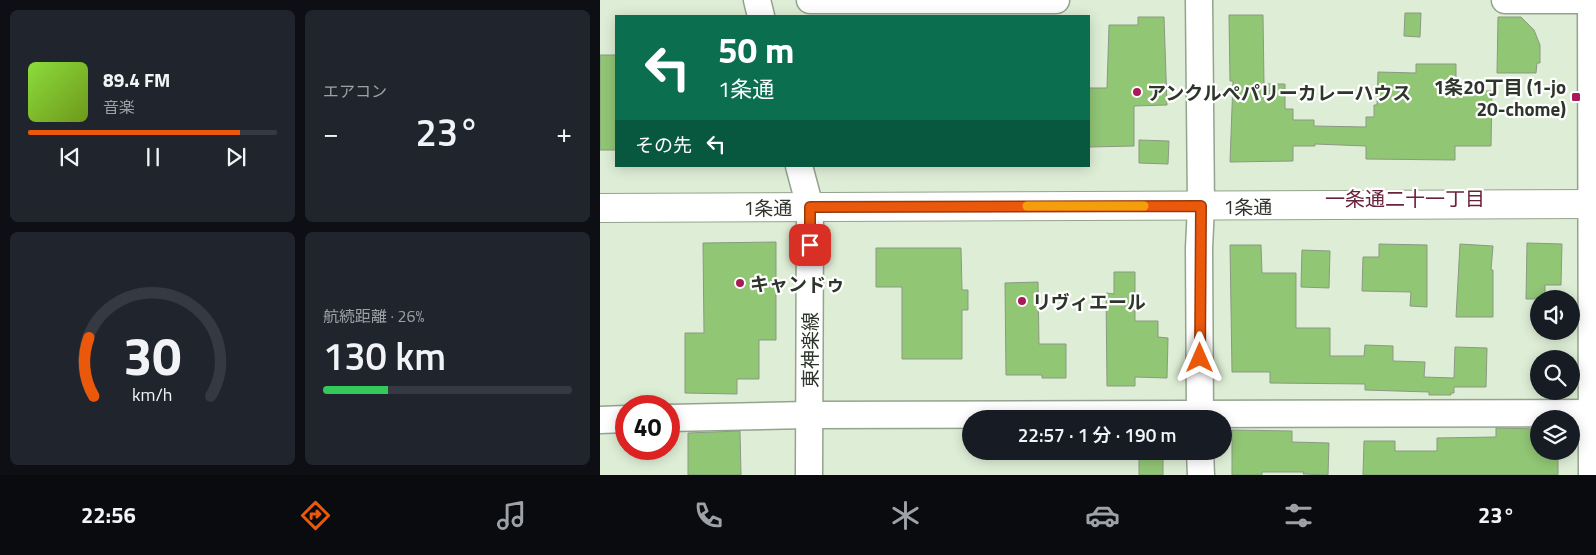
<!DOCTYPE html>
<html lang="ja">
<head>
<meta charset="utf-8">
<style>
	:root { --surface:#171b24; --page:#20242c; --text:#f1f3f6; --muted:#9ea1a6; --line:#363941; --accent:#ea580c }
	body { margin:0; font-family:"Titillium Web","Noto Sans JP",sans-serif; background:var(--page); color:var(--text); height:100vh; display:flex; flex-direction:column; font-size:19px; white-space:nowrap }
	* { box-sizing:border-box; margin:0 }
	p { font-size:16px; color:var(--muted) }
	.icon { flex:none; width:28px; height:28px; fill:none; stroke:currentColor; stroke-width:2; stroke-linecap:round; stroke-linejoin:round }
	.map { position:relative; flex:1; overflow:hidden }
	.side { display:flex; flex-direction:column; gap:10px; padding:10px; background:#0d0f14; width:600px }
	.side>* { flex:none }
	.hud { position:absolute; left:15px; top:15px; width:475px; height:152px; border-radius:0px; box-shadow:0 2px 12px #0003; background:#0b6e4f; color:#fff; overflow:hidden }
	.buttons { position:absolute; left:930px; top:290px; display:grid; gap:10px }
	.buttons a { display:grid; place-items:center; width:50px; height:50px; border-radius:50%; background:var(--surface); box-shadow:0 2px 12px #0003; font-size:25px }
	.speed { position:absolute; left:15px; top:395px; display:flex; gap:10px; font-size:25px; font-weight:700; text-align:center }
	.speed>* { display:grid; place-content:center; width:65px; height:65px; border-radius:50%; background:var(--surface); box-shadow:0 2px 12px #0003; line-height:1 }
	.speed .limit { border:8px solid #d22; background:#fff; color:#111 }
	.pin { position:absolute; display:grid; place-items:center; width:42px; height:42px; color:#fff; margin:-21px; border-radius:10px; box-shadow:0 2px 8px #0006 }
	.me { position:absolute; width:55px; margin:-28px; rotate:0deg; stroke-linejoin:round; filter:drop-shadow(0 0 4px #0008) }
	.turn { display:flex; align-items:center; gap:18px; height:105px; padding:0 20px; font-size:22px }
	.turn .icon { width:65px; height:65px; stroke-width:2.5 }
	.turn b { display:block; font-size:35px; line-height:42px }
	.then { display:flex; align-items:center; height:48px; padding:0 20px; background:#0003; gap:10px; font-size:19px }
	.big { font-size:38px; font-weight:600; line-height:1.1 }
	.side .card { flex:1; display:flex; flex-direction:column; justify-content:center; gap:8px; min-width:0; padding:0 18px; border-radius:8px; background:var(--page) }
	.side .dial { align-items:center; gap:0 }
	.dial svg { height:130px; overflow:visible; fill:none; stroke:var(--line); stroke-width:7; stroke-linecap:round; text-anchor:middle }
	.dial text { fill:var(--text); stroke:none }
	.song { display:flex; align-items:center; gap:15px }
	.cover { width:60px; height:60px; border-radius:8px; background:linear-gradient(135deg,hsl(90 70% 55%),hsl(80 70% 35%)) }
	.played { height:5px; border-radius:2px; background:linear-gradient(90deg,var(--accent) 85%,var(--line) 85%) }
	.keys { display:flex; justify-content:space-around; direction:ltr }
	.heat { display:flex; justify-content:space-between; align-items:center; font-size:28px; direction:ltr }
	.charge { height:8px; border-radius:4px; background:linear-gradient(90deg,#34c759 26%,var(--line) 0) }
	.side .tiles { flex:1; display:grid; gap:10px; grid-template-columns:repeat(2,1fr) }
	.trip { position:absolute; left:362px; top:410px; width:270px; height:50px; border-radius:25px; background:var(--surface); box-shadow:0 2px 12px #0003; font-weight:600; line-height:50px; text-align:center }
	.menu { display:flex; height:80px; justify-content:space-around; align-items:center; background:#090b0e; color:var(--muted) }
	.menu .icon { width:35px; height:35px }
	.menu .current { color:var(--accent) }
	.menu b { font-size:22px; color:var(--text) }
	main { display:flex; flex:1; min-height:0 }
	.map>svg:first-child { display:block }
	.building { fill:#91c675; stroke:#8a9983 }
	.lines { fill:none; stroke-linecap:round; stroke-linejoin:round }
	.minor-casing { stroke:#94a38d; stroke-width:29 }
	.major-casing { stroke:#94a38d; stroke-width:30 }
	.minor { stroke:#fff; stroke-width:26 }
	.major { stroke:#fff; stroke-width:28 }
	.route-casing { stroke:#983908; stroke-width:12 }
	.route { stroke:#ea580c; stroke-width:9 }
	.slow { stroke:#f59e0b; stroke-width:9 }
	.poi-dot { fill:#a91a58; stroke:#fff; stroke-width:2 }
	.labels { text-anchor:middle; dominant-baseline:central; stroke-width:4.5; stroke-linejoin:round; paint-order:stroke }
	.poi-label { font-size:19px; font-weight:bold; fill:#2e352b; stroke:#fff; text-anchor:start }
	.street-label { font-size:19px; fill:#2e352b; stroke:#fff }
	.neighbourhood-label { font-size:20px; fill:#67233b; stroke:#fff }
</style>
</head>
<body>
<main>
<section class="side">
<div class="tiles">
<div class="card">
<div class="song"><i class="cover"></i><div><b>89.4 FM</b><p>音楽</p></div></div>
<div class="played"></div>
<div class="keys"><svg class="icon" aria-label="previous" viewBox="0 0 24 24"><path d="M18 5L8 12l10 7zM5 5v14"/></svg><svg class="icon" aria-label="pause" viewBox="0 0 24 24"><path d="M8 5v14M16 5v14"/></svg><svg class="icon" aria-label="next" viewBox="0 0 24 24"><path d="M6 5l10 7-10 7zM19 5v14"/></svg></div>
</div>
<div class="card"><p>エアコン</p>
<div class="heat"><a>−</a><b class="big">23°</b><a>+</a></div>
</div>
<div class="card dial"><svg viewBox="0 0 100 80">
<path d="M14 69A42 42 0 1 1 86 69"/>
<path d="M14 69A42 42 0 0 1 11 33" stroke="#ea580c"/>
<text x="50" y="56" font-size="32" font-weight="700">30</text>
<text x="50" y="72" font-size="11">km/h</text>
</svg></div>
<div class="card"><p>航続距離 · 26%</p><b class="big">130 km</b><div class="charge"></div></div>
</div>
</section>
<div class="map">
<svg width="996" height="475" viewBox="0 0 996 475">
	<rect width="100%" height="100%" fill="#deeed6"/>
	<g class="building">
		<path d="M805 13H821L820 37 804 36Z"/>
		<path d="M629 15H663L664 84H685V109H693V120H714V126L766 127V117H774V105H777L778 72 816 73V64H856V91H892L891 146H855V160L766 159V146L715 144V146H693V161L630 162 633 81H630Z"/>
		<path d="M538 17H564L567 105 534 106V146L489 147V88H507L509 25H538Z"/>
		<path d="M898 17H921L934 30 940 45V63H937L936 73H897Z"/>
		<rect x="0" y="55" width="16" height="95"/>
		<path d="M539 140 569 141 568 164 539 163Z"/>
		<path d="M176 242V340H159V379H137V394L85 393V333H104L103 243Z"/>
		<path d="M927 243 962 244 961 285H945V299H926Z"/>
		<path d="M779 244 827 245V307L810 306 811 292 762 291 763 257H779Z"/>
		<path d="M860 244 893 246 891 270H893V317H856Z"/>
		<path d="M630 245H661L662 273H696V328H730V356H764L765 345 793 346V361L825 362 824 377 854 378 855 347 887 348 886 387H854V393H851V395H829V392L765 390V384L670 383V372H632Z"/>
		<path d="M276 248H361L362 290H368V310H362V359H302V287H276Z"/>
		<path d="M702 250 730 251 729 288 701 287Z"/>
		<path d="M514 272H535V321H558V337L568 338 567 378 535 377V386H507L506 293 514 294Z"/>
		<path d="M438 282 439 344H466V378H442V375H406L405 283Z"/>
		<path d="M896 428 939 429V451H958V475H763L764 441H795V451H837V438L896 437Z"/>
		<path d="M632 430 692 431V442L729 443 728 475 703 474 704 472H662V475H632Z"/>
		<path d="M140 431 141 475H88V433Z"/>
		<rect x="539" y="451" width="24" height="24"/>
	</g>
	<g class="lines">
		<defs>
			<g id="minor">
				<path d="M157 0 161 16"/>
				<path d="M210 0H456"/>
				<path d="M599 0 601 206 599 248 600 419"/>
				<path d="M905 0H996"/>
				<path d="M991 0 992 475"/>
				<path d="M199 166 210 207 209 475"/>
				<path d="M69 418 208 415 996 413"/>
				<path d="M0 420 26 419"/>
				<path d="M600 451 601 475"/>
			</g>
			<path id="major" d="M0 208 996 204"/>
		</defs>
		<use href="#minor" class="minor-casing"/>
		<use href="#major" class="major-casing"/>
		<use href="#minor" class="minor"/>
		<use href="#major" class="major"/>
	</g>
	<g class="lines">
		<defs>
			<path id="route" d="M210 245V207L601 206 600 358"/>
		</defs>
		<use href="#route" class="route-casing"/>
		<use href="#route" class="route"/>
		<path class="slow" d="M427 206H544"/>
	</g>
	<g class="poi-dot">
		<circle cx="537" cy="92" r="5"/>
		<rect x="971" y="92" width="10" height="10" rx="2.5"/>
		<circle cx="140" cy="283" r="5"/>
		<circle cx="422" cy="301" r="5"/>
	</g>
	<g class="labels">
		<g class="poi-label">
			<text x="966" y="86" text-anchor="end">1条20丁目 (1-jo<tspan x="966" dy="22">20-chome)</tspan></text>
			<text x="547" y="92">アンクルぺパリーカレーハウス</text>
			<text x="150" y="283">キャンドゥ</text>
			<text x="432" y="301">リヴィエール</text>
		</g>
		<g class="street-label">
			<text x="648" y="206">1条通</text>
			<text x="168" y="207">1条通</text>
			<text transform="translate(209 350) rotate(-90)">東神楽線</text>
		</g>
		<g class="neighbourhood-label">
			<text x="805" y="198">一条通二十一丁目</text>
		</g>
	</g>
</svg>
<div class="buttons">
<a><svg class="icon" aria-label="sound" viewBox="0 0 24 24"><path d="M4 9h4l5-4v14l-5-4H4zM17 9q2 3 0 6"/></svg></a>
<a><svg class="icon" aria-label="search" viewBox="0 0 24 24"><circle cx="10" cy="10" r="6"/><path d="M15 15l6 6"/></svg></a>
<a><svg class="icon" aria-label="layers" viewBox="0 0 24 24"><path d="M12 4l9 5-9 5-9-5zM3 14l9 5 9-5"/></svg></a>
</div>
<div class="speed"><div class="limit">40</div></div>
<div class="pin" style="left:210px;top:245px;background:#d93025"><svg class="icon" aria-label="arrive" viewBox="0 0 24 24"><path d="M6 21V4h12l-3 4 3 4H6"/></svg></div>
<svg class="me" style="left:600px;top:358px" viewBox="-20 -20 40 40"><path d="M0-17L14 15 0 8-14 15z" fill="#ea580c" stroke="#fff" stroke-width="4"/></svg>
<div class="trip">22:57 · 1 分 · 190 m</div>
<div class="hud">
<div class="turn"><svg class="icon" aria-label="left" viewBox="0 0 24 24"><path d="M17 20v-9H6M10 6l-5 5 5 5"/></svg><div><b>50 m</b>1条通</div></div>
<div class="then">その先<svg class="icon" aria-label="left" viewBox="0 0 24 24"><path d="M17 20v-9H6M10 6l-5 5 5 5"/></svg></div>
</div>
</div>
</main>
<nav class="menu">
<b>22:56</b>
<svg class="icon current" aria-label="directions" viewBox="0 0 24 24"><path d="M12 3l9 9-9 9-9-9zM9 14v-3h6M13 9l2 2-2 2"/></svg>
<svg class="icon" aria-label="music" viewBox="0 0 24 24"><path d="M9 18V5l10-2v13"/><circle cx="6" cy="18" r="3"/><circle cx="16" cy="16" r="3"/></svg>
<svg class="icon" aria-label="phone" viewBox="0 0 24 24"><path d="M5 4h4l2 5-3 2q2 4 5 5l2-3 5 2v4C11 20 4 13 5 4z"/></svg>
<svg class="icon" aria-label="climate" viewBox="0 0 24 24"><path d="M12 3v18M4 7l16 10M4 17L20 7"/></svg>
<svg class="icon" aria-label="car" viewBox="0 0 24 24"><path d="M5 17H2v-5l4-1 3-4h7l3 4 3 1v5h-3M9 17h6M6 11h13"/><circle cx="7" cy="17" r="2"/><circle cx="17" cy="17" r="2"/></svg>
<svg class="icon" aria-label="filters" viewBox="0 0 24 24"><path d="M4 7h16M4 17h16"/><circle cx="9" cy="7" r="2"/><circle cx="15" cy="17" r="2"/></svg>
<b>23°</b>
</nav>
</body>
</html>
